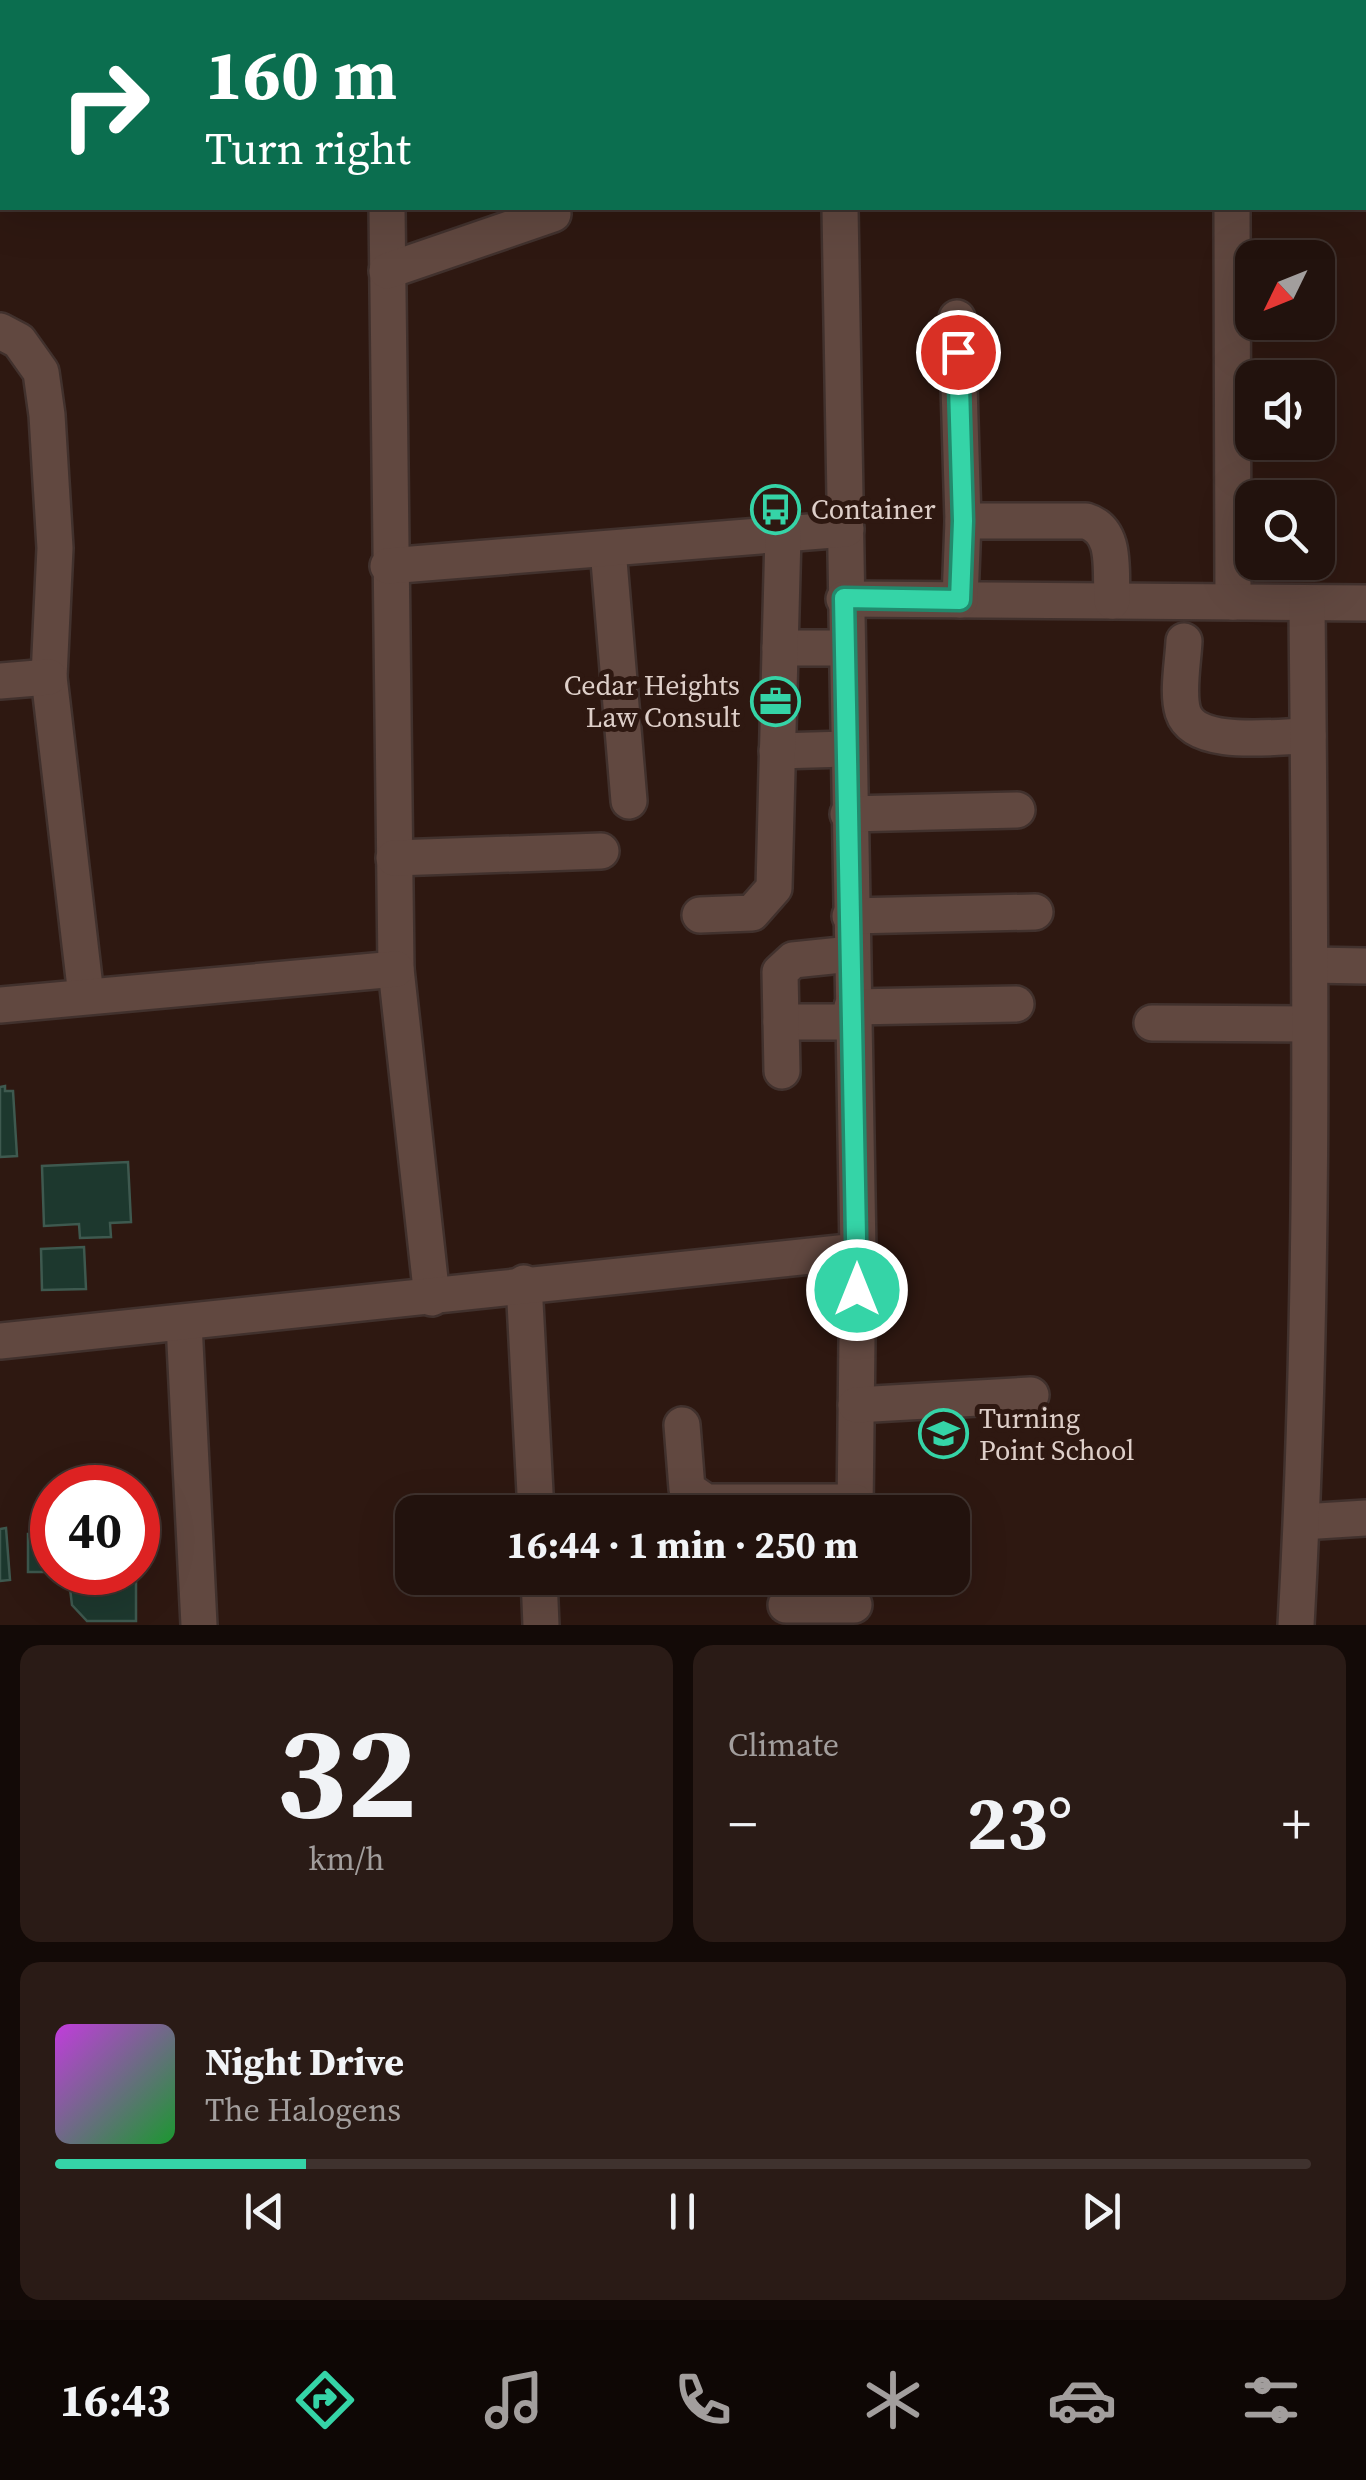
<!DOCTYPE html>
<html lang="en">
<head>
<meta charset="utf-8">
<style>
	:root { --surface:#22120d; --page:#2a1b16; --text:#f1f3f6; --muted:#a29e9d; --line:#3f322e; --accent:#35d4a7 }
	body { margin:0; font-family:"Source Serif 4",serif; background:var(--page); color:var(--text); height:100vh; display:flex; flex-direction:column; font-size:38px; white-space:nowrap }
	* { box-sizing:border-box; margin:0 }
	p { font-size:32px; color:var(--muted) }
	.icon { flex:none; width:55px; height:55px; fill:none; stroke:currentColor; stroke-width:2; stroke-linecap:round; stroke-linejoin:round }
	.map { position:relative; height:1625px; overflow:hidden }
	.side { display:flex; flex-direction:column; gap:20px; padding:20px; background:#130a07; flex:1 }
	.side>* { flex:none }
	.guide { position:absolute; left:0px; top:0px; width:1368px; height:210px; box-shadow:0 10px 40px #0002,0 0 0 2px var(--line); background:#0b6e4f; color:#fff; overflow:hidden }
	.needle { width:65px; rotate:227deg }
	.fabs { position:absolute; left:1235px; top:240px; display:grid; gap:20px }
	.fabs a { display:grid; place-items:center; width:100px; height:100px; border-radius:20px; background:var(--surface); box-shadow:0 10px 40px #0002,0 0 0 2px var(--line); font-size:50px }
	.speed { position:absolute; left:30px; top:1465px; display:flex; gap:20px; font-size:50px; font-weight:700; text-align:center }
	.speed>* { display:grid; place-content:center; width:130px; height:130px; border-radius:50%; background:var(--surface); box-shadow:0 10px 40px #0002,0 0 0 2px var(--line); line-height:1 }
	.speed .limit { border:15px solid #d22; background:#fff; color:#111 }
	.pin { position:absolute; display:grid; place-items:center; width:85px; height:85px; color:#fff; margin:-42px; border:5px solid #fff; border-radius:50%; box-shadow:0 2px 10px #0007 }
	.me { position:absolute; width:110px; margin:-55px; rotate:0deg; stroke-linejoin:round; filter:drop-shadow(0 0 8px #0008) }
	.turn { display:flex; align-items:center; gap:35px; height:210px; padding:0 40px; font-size:45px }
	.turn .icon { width:130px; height:130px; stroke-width:2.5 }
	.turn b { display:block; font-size:70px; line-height:85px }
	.big { font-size:75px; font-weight:700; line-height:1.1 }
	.side .card { flex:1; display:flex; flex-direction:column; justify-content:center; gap:15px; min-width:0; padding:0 35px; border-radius:20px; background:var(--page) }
	.side .dial { align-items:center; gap:0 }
	.dial b { font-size:130px; line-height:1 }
	.song { display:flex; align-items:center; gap:30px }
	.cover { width:120px; height:120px; border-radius:15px; background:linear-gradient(135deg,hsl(290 70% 55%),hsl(130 70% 35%)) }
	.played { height:10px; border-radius:5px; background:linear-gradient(90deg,var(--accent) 20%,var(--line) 20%) }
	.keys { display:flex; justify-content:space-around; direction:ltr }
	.heat { display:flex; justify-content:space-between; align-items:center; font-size:55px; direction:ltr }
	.side .tiles { flex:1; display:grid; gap:20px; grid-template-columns:1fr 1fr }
	.card:last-child { grid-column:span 2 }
	.trip { position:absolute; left:395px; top:1495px; width:575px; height:100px; border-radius:20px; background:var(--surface); box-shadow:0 10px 40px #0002,0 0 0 2px var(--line); font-weight:700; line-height:100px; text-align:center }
	.tab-bar { display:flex; height:160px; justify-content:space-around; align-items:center; background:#0e0705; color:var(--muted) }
	.tab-bar .icon { width:70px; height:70px }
	.tab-bar .on { color:var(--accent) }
	.tab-bar b { font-size:45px; color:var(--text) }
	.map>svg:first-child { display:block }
	.building { fill:#1d382e; stroke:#3e594f; stroke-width:2.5 }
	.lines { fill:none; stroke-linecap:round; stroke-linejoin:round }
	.minor-casing { stroke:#41312d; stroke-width:40 }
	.minor { stroke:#614840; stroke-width:35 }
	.route-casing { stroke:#228a6d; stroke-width:25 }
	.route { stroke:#35d4a7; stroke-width:18 }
	.labels { text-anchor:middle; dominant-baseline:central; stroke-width:10; stroke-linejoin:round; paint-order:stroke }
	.poi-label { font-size:28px; fill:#decfc9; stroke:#2e1811; text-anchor:start }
</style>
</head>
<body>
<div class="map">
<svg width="1366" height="1625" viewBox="0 0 1366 1625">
	<rect width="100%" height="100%" fill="#2e1811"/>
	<g class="building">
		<path d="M5 1086V1091H13L17 1156 0 1157V1087Z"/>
		<path d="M128 1162 131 1222 110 1223 111 1237 80 1238 79 1224 44 1226 42 1166Z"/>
		<path d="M84 1247 86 1289 42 1290 41 1249Z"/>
		<path d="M6 1528 10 1580 0 1581V1529Z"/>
		<rect x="28" y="1534" width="24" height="38"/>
		<path d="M68 1572H113V1578H136V1621H87L72 1605Z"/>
	</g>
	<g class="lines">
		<defs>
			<g id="minor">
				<path d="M386 0V2"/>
				<path d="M833 0V2"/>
				<path d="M1214 2V0"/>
				<path d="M387 208 396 969 432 1298"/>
				<path d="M840 208 858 1251 855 1512"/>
				<path d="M1232 208 1233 602"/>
				<path d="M387 271 553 214"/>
				<path d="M957 318 963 521"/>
				<path d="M0 331 19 341 41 372 47 415 55 548 49 677 86 996"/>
				<path d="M608 549 629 801"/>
				<path d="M388 566 846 529"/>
				<path d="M844 599 1366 603"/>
				<path d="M960 600 963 521H1086C1118 531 1110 571 1112 601"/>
				<path d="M1184 641C1183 662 1177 693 1183 712 1195 749 1277 736 1308 736"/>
				<path d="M780 648H845"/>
				<path d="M0 681 49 677"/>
				<path d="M777 751 847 749"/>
				<path d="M848 814 1017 810"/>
				<path d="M394 858 601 851"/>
				<path d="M700 915 752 913 774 888 783 534"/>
				<path d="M850 916 1035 912"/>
				<path d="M1310 965 1366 966"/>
				<path d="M0 1005 396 969"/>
				<path d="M852 1007 1016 1004"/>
				<path d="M781 1022H853"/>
				<path d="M1152 1023 1309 1024"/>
				<path d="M782 1071 780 972 793 960 851 954"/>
				<path d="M524 1283 536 1512"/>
				<path d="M184 1323 199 1625"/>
				<path d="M0 1341 858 1251"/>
				<path d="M856 1405 1031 1395"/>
				<path d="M682 1425 687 1489 706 1502H855"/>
				<path d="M1302 1522 1366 1518"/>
				<path d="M539 1578 541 1625"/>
				<path d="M786 1605H854"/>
				<path d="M1296 1625C1315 1286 1310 944 1307 604"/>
			</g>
		</defs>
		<use href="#minor" class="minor-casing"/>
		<use href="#minor" class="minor"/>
	</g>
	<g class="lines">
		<defs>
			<path id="route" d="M857 1290 844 598 960 600 963 521 958 352"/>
		</defs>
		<use href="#route" class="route-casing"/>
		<use href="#route" class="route"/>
	</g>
	<defs>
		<symbol id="bus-ring" viewBox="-11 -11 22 22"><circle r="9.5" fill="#2e1811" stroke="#35d4a7" stroke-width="1.5"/><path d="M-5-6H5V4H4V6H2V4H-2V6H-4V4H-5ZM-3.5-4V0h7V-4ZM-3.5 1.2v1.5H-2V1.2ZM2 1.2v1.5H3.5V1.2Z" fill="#35d4a7"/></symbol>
		<symbol id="office-ring" viewBox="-11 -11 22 22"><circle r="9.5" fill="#2e1811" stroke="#35d4a7" stroke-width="1.5"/><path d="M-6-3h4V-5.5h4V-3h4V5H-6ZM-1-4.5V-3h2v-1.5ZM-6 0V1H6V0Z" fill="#35d4a7"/></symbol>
		<symbol id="school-ring" viewBox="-11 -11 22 22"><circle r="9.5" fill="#2e1811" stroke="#35d4a7" stroke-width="1.5"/><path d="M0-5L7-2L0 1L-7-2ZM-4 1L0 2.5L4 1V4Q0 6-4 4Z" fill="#35d4a7"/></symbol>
	</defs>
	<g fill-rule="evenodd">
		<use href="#bus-ring" x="748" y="482" width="55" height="55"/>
		<use href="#office-ring" x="748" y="674" width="55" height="55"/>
		<use href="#school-ring" x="916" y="1406" width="55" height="55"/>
	</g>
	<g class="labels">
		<g class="poi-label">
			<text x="811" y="509">Container</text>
			<text x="740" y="685" text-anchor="end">Cedar Heights<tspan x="740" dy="32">Law Consult</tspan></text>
			<text x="979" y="1418">Turning<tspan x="979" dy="32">Point School</tspan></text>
		</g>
	</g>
</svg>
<div class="fabs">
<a><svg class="needle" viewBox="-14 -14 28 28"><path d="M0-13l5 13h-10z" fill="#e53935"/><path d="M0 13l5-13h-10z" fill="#a29e9d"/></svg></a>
<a><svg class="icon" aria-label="sound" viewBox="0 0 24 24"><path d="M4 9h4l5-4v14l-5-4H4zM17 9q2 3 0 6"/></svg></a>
<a><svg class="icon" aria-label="search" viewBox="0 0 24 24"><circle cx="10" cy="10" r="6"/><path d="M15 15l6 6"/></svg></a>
</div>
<div class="speed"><div class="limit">40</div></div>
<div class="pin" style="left:958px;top:352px;background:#d93025"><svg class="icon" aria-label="arrive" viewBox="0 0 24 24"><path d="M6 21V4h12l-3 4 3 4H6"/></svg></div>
<svg class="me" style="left:857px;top:1290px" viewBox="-20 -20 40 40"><circle r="17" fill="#35d4a7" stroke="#fff" stroke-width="3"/><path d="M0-11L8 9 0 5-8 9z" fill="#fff"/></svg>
<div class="trip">16:44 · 1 min · 250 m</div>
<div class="guide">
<div class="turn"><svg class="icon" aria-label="right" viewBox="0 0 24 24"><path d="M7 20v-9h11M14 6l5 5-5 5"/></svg><div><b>160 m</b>Turn right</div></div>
</div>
</div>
<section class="side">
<div class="tiles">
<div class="card dial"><b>32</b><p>km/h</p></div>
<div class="card"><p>Climate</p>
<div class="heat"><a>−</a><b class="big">23°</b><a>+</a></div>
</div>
<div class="card">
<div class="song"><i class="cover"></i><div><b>Night Drive</b><p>The Halogens</p></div></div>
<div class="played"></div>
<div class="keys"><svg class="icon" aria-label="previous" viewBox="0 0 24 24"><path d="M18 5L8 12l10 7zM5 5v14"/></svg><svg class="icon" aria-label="pause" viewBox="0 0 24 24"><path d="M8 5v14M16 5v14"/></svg><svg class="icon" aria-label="next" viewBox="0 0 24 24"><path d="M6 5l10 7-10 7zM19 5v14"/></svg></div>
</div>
</div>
</section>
<nav class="tab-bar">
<b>16:43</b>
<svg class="icon on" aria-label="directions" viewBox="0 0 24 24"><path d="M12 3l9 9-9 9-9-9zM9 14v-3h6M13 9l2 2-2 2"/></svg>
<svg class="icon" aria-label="music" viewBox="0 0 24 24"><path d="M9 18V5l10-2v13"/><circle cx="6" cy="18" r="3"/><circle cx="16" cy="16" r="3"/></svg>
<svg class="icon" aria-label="phone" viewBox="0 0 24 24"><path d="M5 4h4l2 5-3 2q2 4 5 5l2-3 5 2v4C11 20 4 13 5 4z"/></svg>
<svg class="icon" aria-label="climate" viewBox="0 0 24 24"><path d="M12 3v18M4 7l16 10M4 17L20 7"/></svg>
<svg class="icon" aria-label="car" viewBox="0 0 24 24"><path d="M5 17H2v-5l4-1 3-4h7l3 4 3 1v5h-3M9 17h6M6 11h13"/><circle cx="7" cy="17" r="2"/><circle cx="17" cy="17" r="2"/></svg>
<svg class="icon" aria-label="filters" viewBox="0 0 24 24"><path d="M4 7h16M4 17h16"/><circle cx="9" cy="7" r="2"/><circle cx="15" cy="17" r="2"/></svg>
</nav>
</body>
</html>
